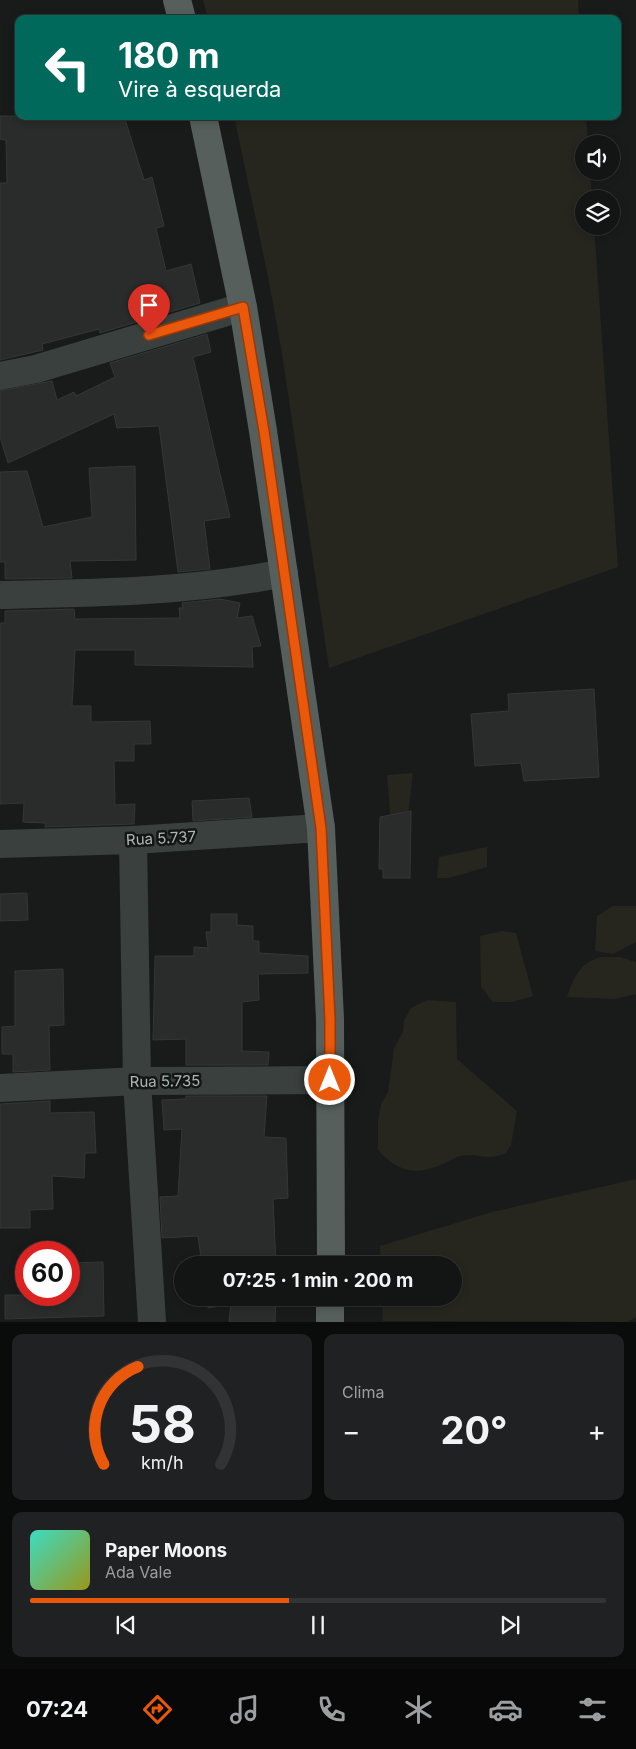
<!DOCTYPE html>
<html lang="pt">
<head>
<meta charset="utf-8">
<style>
	:root { --surface:#131414; --page:#202122; --text:#f1f3f6; --muted:#9d9ea0; --line:#323334; --accent:#ea580c }
	body { margin:0; font-family:Inter,sans-serif; background:var(--page); color:var(--text); height:100vh; display:flex; flex-direction:column; font-size:19px; white-space:nowrap }
	* { box-sizing:border-box; margin:0 }
	p { font-size:16px; color:var(--muted) }
	.icon { flex:none; width:28px; height:28px; fill:none; stroke:currentColor; stroke-width:2; stroke-linecap:round; stroke-linejoin:round }
	.map { position:relative; height:1322px; overflow:hidden }
	.drawer { display:flex; flex-direction:column; gap:12px; padding:12px; background:#0a0b0b; flex:1 }
	.drawer>* { flex:none }
	.banner { position:absolute; left:15px; top:15px; width:606px; height:105px; border-radius:10px; box-shadow:0 2px 8px #0003,0 0 0 1px var(--line); background:#00695c; color:#fff; overflow:hidden }
	.fabs { position:absolute; left:575px; top:135px; display:grid; gap:10px }
	.fabs a { display:grid; place-items:center; width:45px; height:45px; border-radius:50%; background:var(--surface); box-shadow:0 2px 8px #0003,0 0 0 1px var(--line); font-size:25px }
	.speed { position:absolute; left:15px; top:1241px; display:flex; gap:10px; font-size:25px; font-weight:700; text-align:center }
	.speed>* { display:grid; place-content:center; width:65px; height:65px; border-radius:50%; background:var(--surface); box-shadow:0 2px 8px #0003,0 0 0 1px var(--line); line-height:1 }
	.speed .limit { border:8px solid #d22; background:#fff; color:#111 }
	.pin { position:absolute; display:grid; place-items:center; width:42px; height:42px; color:#fff; margin:-51px -21px; border-radius:50% 50% 50% 0; rotate:-45deg; box-shadow:0 0 5px #0007 }
	.pin .icon { rotate:45deg }
	.me { position:absolute; width:55px; margin:-28px; rotate:0deg; stroke-linejoin:round; filter:drop-shadow(0 0 4px #0008) }
	.turn { display:flex; align-items:center; gap:18px; height:105px; padding:0 20px; font-size:22px }
	.turn .icon { width:65px; height:65px; stroke-width:2.5 }
	.turn b { display:block; font-size:35px; line-height:42px }
	.big { font-size:38px; font-weight:700; line-height:1.1 }
	.drawer .tile { flex:1; display:flex; flex-direction:column; justify-content:center; gap:8px; min-width:0; padding:0 18px; border-radius:10px; background:var(--page) }
	.drawer .dial { align-items:center; gap:0 }
	.dial svg { height:130px; overflow:visible; fill:none; stroke:var(--line); stroke-width:7; stroke-linecap:round; text-anchor:middle }
	.dial text { fill:var(--text); stroke:none }
	.song { display:flex; align-items:center; gap:15px }
	.cover { width:60px; height:60px; border-radius:8px; background:linear-gradient(135deg,hsl(170 70% 55%),hsl(60 70% 35%)) }
	.played { height:5px; border-radius:2px; background:linear-gradient(90deg,var(--accent) 45%,var(--line) 45%) }
	.keys { display:flex; justify-content:space-around; direction:ltr }
	.heat { display:flex; justify-content:space-between; align-items:center; font-size:28px; direction:ltr }
	.drawer .tiles { flex:1; display:grid; gap:12px; grid-template-columns:1fr 1fr }
	.tile:last-child { grid-column:span 2 }
	.trip { position:absolute; left:174px; top:1256px; width:288px; height:50px; border-radius:25px; background:var(--surface); box-shadow:0 2px 8px #0003,0 0 0 1px var(--line); font-weight:700; line-height:50px; text-align:center }
	.tabs { display:flex; height:80px; justify-content:space-around; align-items:center; background:#080808; color:var(--muted) }
	.tabs .icon { width:35px; height:35px }
	.tabs .selected { color:var(--accent) }
	.tabs b { font-size:22px; color:var(--text) }
	.map>svg:first-child { display:block }
	.green { fill:#26261f }
	.building { fill:#292c2b; stroke:#333736 }
	.lines { fill:none; stroke-linecap:round; stroke-linejoin:round }
	.street { stroke:#3a403e; stroke-width:28 }
	.primary { stroke:#565f5c; stroke-width:28 }
	.route-casing { stroke:#983908; stroke-width:12 }
	.route { stroke:#ea580c; stroke-width:9 }
	.labels { text-anchor:middle; dominant-baseline:central; stroke-width:5; stroke-linejoin:round; paint-order:stroke }
	.street-label { font-size:15px; fill:#acbab4; stroke:#141616 }
</style>
</head>
<body>
<div class="map">
<svg width="636" height="1322" viewBox="0 0 636 1322">
	<rect width="100%" height="100%" fill="#191b1b"/>
	<g class="green">
		<path d="M203 0H578L579 19H208Z"/>
		<path d="M234 116H586L588 144H584V171H590L592 199H584V226H594L618 567 329 668 281 347 267 272Z"/>
		<path d="M413 773 407 823 391 824 387 775Z"/>
		<path d="M487 847V867L449 878H437L439 857Z"/>
		<path d="M613 906H636V942L613 954 595 951 597 916Z"/>
		<path d="M502 931 516 933 533 996 512 1002H493L481 987 480 936Z"/>
		<path d="M600 957H619L636 962V994L615 999 567 997C574 977 579 964 600 957Z"/>
		<path d="M427 1000 456 1002 457 1059 517 1111 511 1145 506 1153C484 1162 480 1152 461 1156 454 1157 450 1161 443 1164 415 1176 398 1172 378 1150V1121L381 1104 388 1092 394 1048 403 1032 404 1021 411 1008Z"/>
		<path d="M636 1179V1317L627 1322 383 1321 382 1298H452V1265H381L380 1246 492 1212Z"/>
	</g>
	<g class="building">
		<path d="M0 116H124L144 180 152 177 164 226 156 228 166 271 191 264 200 303 100 333 99 329 42 344 43 350 0 360V183H7L6 140 0 139Z"/>
		<path d="M207 334 211 352 193 357 230 517 204 521 210 569 178 572 159 426 117 428 114 414 8 463 0 437V391L52 381 57 400 74 392 76 396 115 377 110 363Z"/>
		<path d="M135 466 136 560 70 561 72 578 5 579V562H0V472L27 471 43 527 92 517 89 468Z"/>
		<path d="M220 599 240 603 237 618 252 616 261 646 252 647 253 667 135 665V650H75L72 706H91V722L150 721 151 744H134V761H114L115 805 135 804 134 824 45 827V823L23 822 24 803 0 804V623H5V611L74 609 75 619 180 618 179 608H183L182 603Z"/>
		<path d="M594 689 599 777 524 781 521 763 475 766 471 714 509 711 508 694Z"/>
		<path d="M249 798 252 817 193 821 192 801Z"/>
		<path d="M411 811 410 878H383V869H379L380 817Z"/>
		<path d="M27 893 28 920 0 921V894Z"/>
		<path d="M211 914H237V925L253 926V941H259V953L308 956V973L258 974 259 1000 242 1002V1051L269 1052 268 1065H186V1039L153 1040 155 956H194V947L208 948 206 932H211Z"/>
		<path d="M63 969 64 1025 49 1026 50 1070 13 1072V1054H2V1027L15 1026V971Z"/>
		<path d="M186 1096H267L264 1137 286 1138 288 1198 273 1199 276 1265H202L198 1236 162 1238 160 1197 178 1196 182 1129 164 1130 162 1100 186 1099Z"/>
		<path d="M50 1101V1113L94 1112 96 1153H85L84 1178 52 1176 53 1209 30 1210V1228H0V1104Z"/>
		<path d="M103 1262 104 1316 5 1319V1295H69V1263Z"/>
		<path d="M207 1298H276L275 1322H229L231 1304 208 1308Z"/>
	</g>
	<g class="lines">
		<g class="street">
			<path d="M0 376 36 369 243 307"/>
			<path d="M0 595C95 593 190 592 284 573"/>
			<path d="M133 840 137 1081 152 1322"/>
			<path d="M0 844 133 840 321 828"/>
			<path d="M0 1088 137 1081 330 1080"/>
		</g>
		<g class="primary">
			<path d="M177 0 182 19"/>
			<path d="M203 116 243 307 263 431 321 828 330 1019 331 1265"/>
			<path d="M330 1322V1298"/>
		</g>
	</g>
	<g class="lines">
		<defs>
			<path id="route" d="M149 335 243 307 264 431 321 828 330 1020V1080"/>
		</defs>
		<use href="#route" class="route-casing"/>
		<use href="#route" class="route"/>
	</g>
	<g class="labels">
		<g class="street-label">
			<text transform="translate(161 838) rotate(-3)">Rua 5.737</text>
			<text transform="translate(165 1081) rotate(-1)">Rua 5.735</text>
		</g>
	</g>
</svg>
<div class="fabs">
<a><svg class="icon" aria-label="sound" viewBox="0 0 24 24"><path d="M4 9h4l5-4v14l-5-4H4zM17 9q2 3 0 6"/></svg></a>
<a><svg class="icon" aria-label="layers" viewBox="0 0 24 24"><path d="M12 4l9 5-9 5-9-5zM3 14l9 5 9-5"/></svg></a>
</div>
<div class="speed"><div class="limit">60</div></div>
<div class="pin" style="left:149px;top:335px;background:#d93025"><svg class="icon" aria-label="arrive" viewBox="0 0 24 24"><path d="M6 21V4h12l-3 4 3 4H6"/></svg></div>
<svg class="me" style="left:330px;top:1080px" viewBox="-20 -20 40 40"><circle r="17" fill="#ea580c" stroke="#fff" stroke-width="3"/><path d="M0-11L8 9 0 5-8 9z" fill="#fff"/></svg>
<div class="trip">07:25 · 1 min · 200 m</div>
<div class="banner">
<div class="turn"><svg class="icon" aria-label="left" viewBox="0 0 24 24"><path d="M17 20v-9H6M10 6l-5 5 5 5"/></svg><div><b>180 m</b>Vire à esquerda</div></div>
</div>
</div>
<section class="drawer">
<div class="tiles">
<div class="tile dial"><svg viewBox="0 0 100 80">
<path d="M14 69A42 42 0 1 1 86 69"/>
<path d="M14 69A42 42 0 0 1 35 9" stroke="#ea580c"/>
<text x="50" y="56" font-size="32" font-weight="700">58</text>
<text x="50" y="72" font-size="11">km/h</text>
</svg></div>
<div class="tile"><p>Clima</p>
<div class="heat"><a>−</a><b class="big">20°</b><a>+</a></div>
</div>
<div class="tile">
<div class="song"><i class="cover"></i><div><b>Paper Moons</b><p>Ada Vale</p></div></div>
<div class="played"></div>
<div class="keys"><svg class="icon" aria-label="previous" viewBox="0 0 24 24"><path d="M18 5L8 12l10 7zM5 5v14"/></svg><svg class="icon" aria-label="pause" viewBox="0 0 24 24"><path d="M8 5v14M16 5v14"/></svg><svg class="icon" aria-label="next" viewBox="0 0 24 24"><path d="M6 5l10 7-10 7zM19 5v14"/></svg></div>
</div>
</div>
</section>
<nav class="tabs">
<b>07:24</b>
<svg class="icon selected" aria-label="directions" viewBox="0 0 24 24"><path d="M12 3l9 9-9 9-9-9zM9 14v-3h6M13 9l2 2-2 2"/></svg>
<svg class="icon" aria-label="music" viewBox="0 0 24 24"><path d="M9 18V5l10-2v13"/><circle cx="6" cy="18" r="3"/><circle cx="16" cy="16" r="3"/></svg>
<svg class="icon" aria-label="phone" viewBox="0 0 24 24"><path d="M5 4h4l2 5-3 2q2 4 5 5l2-3 5 2v4C11 20 4 13 5 4z"/></svg>
<svg class="icon" aria-label="climate" viewBox="0 0 24 24"><path d="M12 3v18M4 7l16 10M4 17L20 7"/></svg>
<svg class="icon" aria-label="car" viewBox="0 0 24 24"><path d="M5 17H2v-5l4-1 3-4h7l3 4 3 1v5h-3M9 17h6M6 11h13"/><circle cx="7" cy="17" r="2"/><circle cx="17" cy="17" r="2"/></svg>
<svg class="icon" aria-label="filters" viewBox="0 0 24 24"><path d="M4 7h16M4 17h16"/><circle cx="9" cy="7" r="2"/><circle cx="15" cy="17" r="2"/></svg>
</nav>
</body>
</html>
